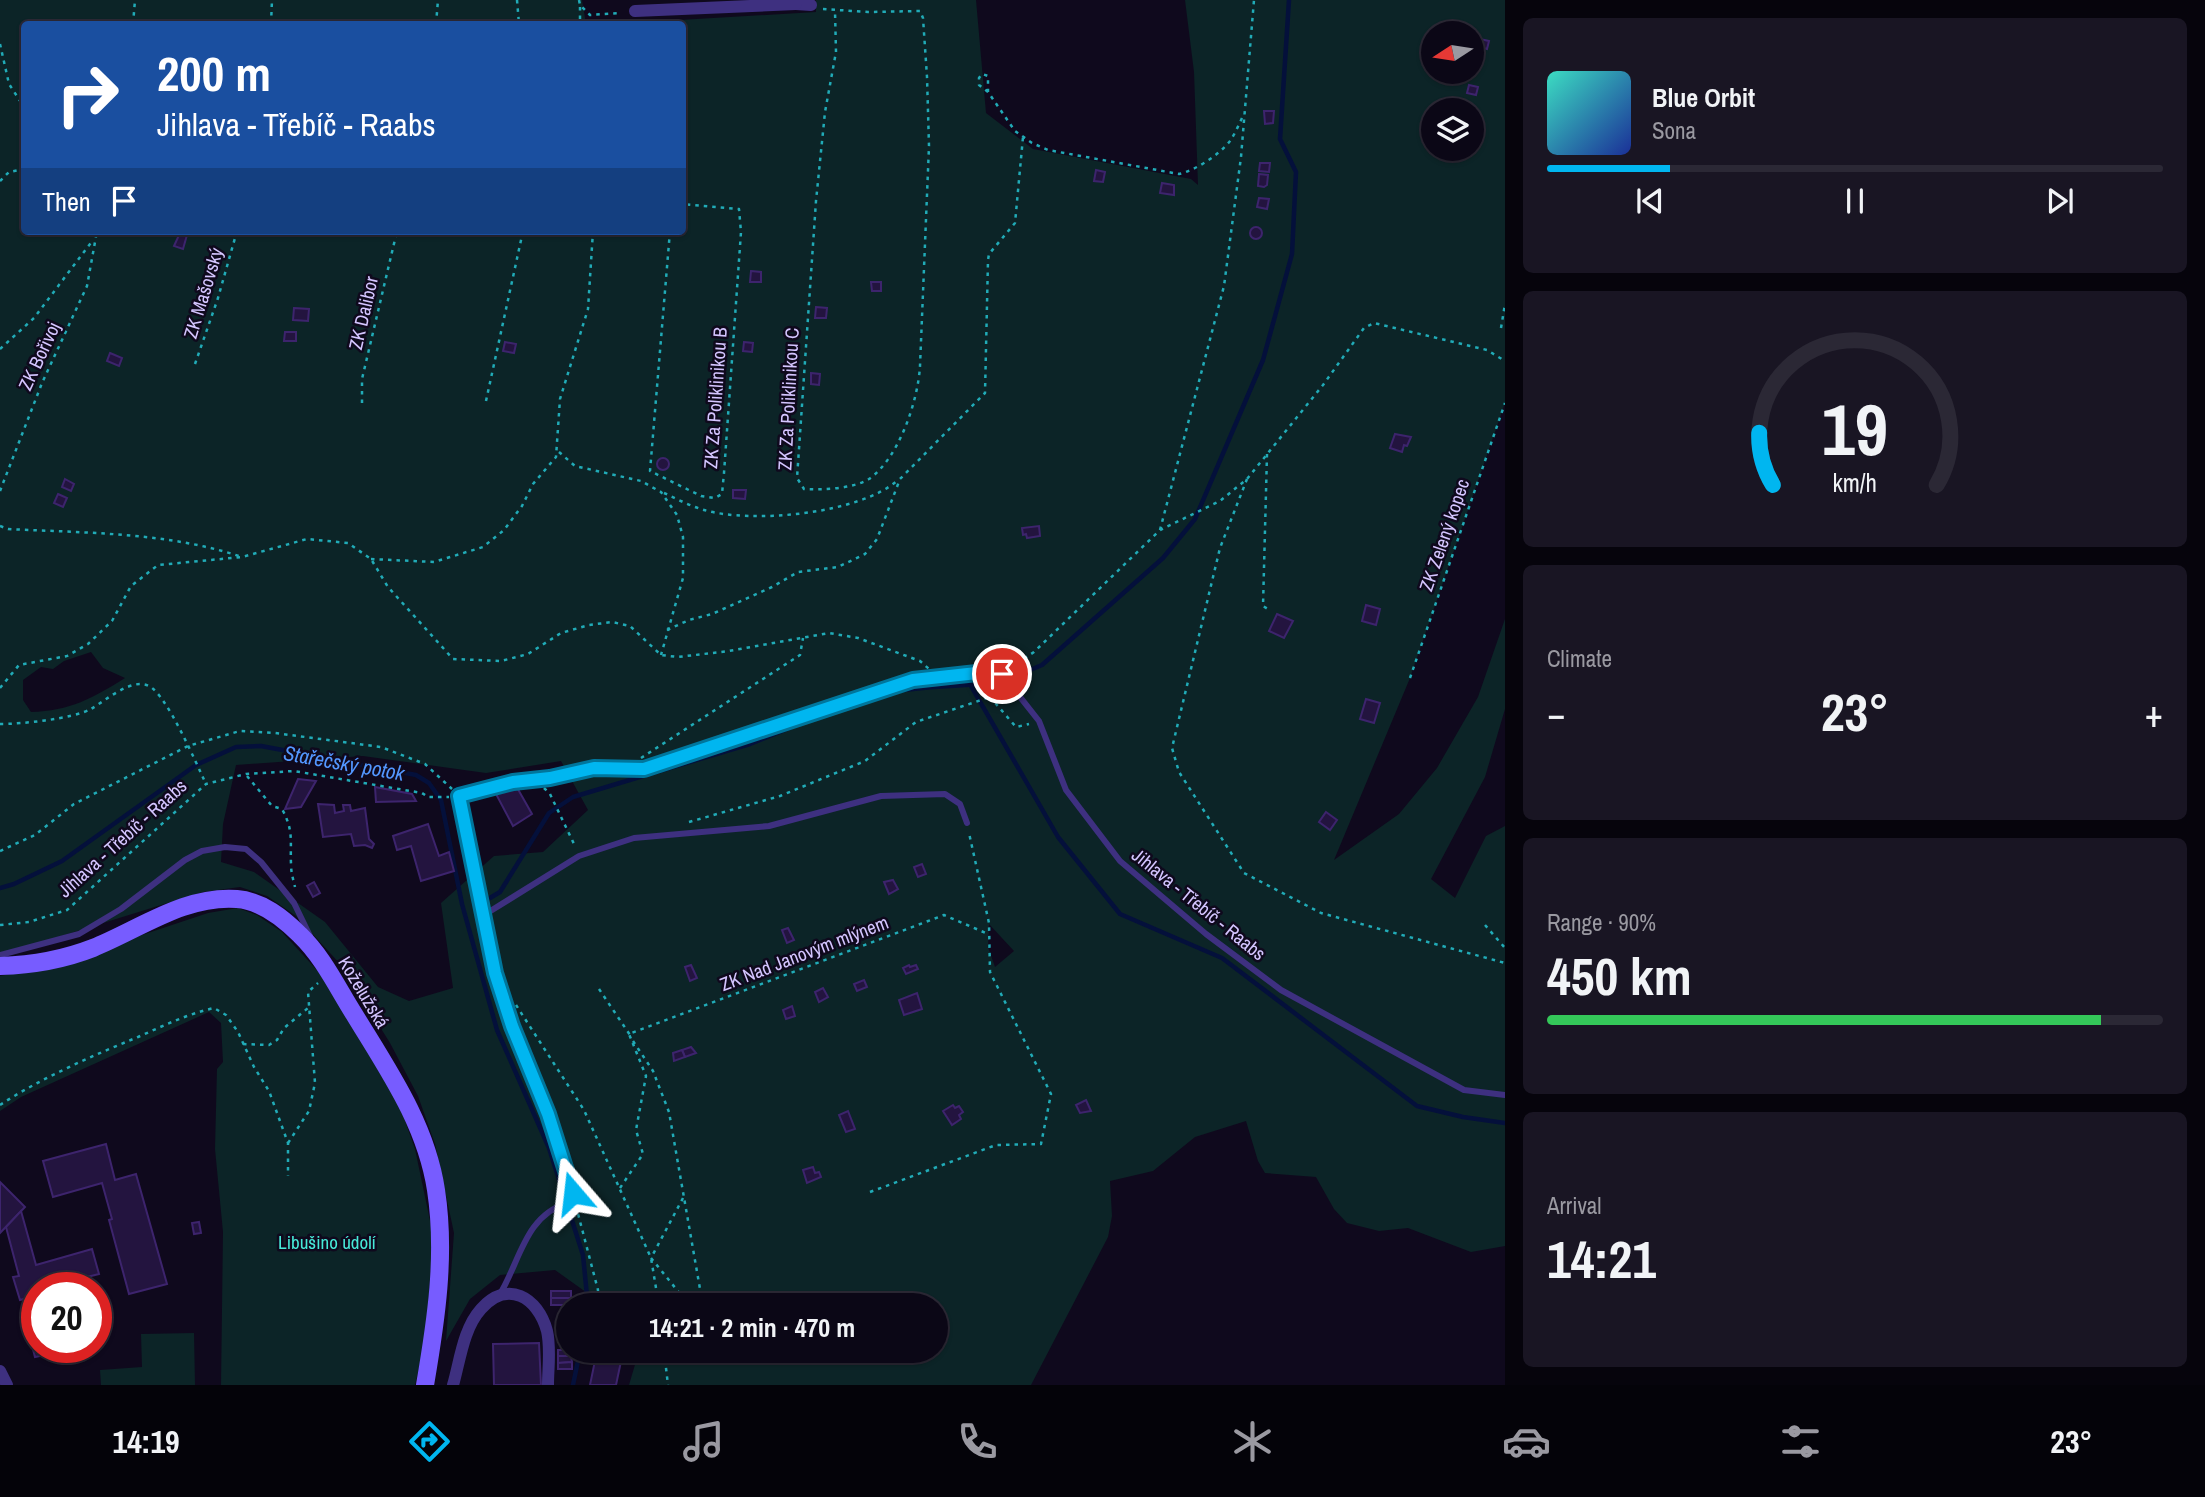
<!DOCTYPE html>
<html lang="en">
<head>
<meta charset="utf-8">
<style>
	:root { --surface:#0b0716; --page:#191523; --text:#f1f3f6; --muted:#9a99a1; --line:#2b2835; --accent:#00b6f0 }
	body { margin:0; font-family:"Archivo Narrow",sans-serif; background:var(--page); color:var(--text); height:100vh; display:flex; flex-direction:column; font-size:26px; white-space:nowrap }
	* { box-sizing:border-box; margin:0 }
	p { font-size:23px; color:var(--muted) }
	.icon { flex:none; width:38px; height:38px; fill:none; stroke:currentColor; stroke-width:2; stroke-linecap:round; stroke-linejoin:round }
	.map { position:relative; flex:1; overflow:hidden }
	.details { display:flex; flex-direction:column; gap:18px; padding:18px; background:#06040c; width:700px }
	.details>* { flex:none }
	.banner { position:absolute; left:21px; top:21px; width:665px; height:214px; border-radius:7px; box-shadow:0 2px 5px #0004,0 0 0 2px var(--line); background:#1a4fa0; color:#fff; overflow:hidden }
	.needle { width:46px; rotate:258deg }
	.fabs { position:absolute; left:1421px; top:21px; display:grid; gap:14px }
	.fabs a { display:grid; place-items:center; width:63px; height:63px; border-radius:50%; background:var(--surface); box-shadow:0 2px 5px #0004,0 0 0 2px var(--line); font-size:35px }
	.speed { position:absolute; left:21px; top:1272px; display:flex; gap:14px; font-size:35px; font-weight:700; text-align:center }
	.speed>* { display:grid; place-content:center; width:91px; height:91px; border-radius:50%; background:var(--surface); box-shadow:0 2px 5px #0004,0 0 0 2px var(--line); line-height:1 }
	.speed .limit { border:10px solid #d22; background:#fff; color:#111 }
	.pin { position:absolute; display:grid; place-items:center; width:60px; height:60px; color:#fff; margin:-30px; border:4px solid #fff; border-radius:50%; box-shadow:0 2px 7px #0007 }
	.me { position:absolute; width:77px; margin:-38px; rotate:343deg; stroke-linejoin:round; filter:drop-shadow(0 0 5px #0008) }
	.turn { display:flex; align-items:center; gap:24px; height:147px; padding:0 21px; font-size:32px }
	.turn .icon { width:91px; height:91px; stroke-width:2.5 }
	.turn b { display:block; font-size:49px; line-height:60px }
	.then { display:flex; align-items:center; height:66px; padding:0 21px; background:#0003; gap:14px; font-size:26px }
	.big { font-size:52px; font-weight:700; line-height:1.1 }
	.details .tile { flex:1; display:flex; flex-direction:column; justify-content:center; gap:10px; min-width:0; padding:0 24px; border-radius:10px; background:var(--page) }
	.details .dial { align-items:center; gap:0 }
	.dial svg { height:182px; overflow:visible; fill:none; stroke:var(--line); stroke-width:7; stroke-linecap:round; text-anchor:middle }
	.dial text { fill:var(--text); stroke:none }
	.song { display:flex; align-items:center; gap:21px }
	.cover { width:84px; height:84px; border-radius:10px; background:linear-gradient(135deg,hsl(170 70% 55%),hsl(230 70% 35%)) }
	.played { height:7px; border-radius:4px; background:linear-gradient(90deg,var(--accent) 20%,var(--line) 20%) }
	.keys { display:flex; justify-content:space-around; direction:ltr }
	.heat { display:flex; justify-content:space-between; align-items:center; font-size:38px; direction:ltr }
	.charge { height:10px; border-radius:5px; background:linear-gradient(90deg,#34c759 90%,var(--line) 0) }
	.trip { position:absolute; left:556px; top:1293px; width:392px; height:70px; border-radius:35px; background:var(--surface); box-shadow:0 2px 5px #0004,0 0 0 2px var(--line); font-weight:700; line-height:70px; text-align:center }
	.tab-bar { display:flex; height:112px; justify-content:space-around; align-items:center; background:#040309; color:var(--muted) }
	.tab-bar .icon { width:49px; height:49px }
	.tab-bar .active { color:var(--accent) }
	.tab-bar b { font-size:32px; color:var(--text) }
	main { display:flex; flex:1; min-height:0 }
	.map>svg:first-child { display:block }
	.green { fill:#0c2427; fill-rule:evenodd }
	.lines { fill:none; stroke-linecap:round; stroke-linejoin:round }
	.stream { stroke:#04103b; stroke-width:4.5 }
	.building { fill:#23143f; stroke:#3d246d; stroke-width:2 }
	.path { stroke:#21abb7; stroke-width:2.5; stroke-dasharray:3.5 5; stroke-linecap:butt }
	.lane { stroke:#3e3080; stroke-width:6 }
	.street { stroke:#3e3080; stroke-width:12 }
	.secondary { stroke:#775cff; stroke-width:18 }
	.route-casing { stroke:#00769c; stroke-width:18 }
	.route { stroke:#00b6f0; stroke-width:12 }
	.labels { text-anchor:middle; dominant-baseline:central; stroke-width:5; stroke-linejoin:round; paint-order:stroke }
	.street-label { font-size:19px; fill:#d4c5ff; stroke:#0f091d }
	.park-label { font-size:19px; fill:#47e9d8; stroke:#0f091d }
	.water-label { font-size:21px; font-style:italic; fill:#5397ff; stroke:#0f091d }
</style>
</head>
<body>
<main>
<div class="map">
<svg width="1505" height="1385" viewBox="0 0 1505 1385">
	<rect width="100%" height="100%" fill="#0f091d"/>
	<g class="green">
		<path d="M0 0H582L586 24H24V231H682V24H612L816 12V0H976L986 113 1033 149 1191 179 1198 185 1194 72 1185 0H1505V403L1410 678 1334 860 1399 814 1437 768 1478 697 1505 619V709L1485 777 1431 879 1455 898 1486 836 1505 826V1246L1471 1252 1408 1228 1379 1231 1347 1223 1334 1209 1316 1177 1265 1173 1258 1161 1246 1121 1195 1137 1153 1171 1110 1181 1112 1216 1108 1237 1031 1385H629L639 1351H936V1306L604 1305 555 1270 500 1275 470 1299 446 1341 454 1233 435 1144 418 1096 390 1043 342 966 296 916 267 896 240 887 203 892 0 955ZM1433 33H1472V72H1433ZM1433 110H1472V149H1433ZM91 652 103 668 125 678C93 698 70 711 31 712L23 700V680L41 667 53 669 64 661ZM363 756 486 773 561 761 588 810 543 852 494 856 441 903 453 988 409 1001 378 987 325 922 254 872 221 862 223 824 236 765ZM989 924 1014 951 995 967 988 947Z"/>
		<path d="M238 908 257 915 282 932 325 979 399 1104 415 1149 433 1235 426 1338 415 1385H221L223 1232 215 1149 217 1069 223 1062 221 1023 209 1012 21 1097 0 1111V976L46 967 208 913Z"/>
		<path d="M194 1333 195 1385H101L100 1370 142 1367 141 1334Z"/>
	</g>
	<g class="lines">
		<g class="stream">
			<path d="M1018 675 1042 665 1163 558 1195 519 1263 360 1292 254 1296 172 1280 139 1289 0"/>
			<path d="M971 686 1058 837 1120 914 1222 958 1417 1106 1463 1117 1505 1123"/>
			<path d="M880 694C920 685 961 687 1001 682"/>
			<path d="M0 888 14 884 62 861 196 765 236 747 261 746 416 775 429 783 441 800 462 904 497 1030 549 1148 583 1255 588 1306"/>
			<path d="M490 898 500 892 549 813 573 797 750 744 849 704"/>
			<path d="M573 1385 580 1351"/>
		</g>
	</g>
	<g class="building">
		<path d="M1480 39 1489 41 1487 49 1478 47Z"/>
		<path d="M1469 85 1478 87 1476 95 1467 93Z"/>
		<path d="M1264 111H1274L1273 123 1265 124Z"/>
		<path d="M1260 163H1270L1269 172 1259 171Z"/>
		<path d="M1096 170 1105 172 1103 182 1094 181Z"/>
		<path d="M1259 174 1268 175 1267 185 1264 187 1258 186Z"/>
		<path d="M1162 183 1174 185V195L1160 193Z"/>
		<path d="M1259 198 1269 199 1267 209 1257 207Z"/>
		<circle cx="1256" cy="233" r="6"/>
		<path d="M180 233 187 235 183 249 174 246Z"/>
		<path d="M751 271 761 272V282H750Z"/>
		<path d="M871 282H881V291H872Z"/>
		<path d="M816 307 827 308 826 318H815Z"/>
		<path d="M294 308 309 309 308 321 293 320Z"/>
		<path d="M285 332H296V341H284Z"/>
		<path d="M505 342 516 344 514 353 503 351Z"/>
		<path d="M744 342 753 343 752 352 743 351Z"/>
		<path d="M110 353 122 358 119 366 107 361Z"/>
		<path d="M811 373 820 374 819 385 811 384Z"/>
		<path d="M1395 434 1411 437 1407 446 1404 445 1402 452 1390 448Z"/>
		<circle cx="663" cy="464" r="6"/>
		<path d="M65 479 74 484 71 491 62 487Z"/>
		<path d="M733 490H746L745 499 733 498Z"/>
		<path d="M58 494 67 498 63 507 54 503Z"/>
		<path d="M1039 526 1040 536 1027 538 1026 534 1023 535 1022 528Z"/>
		<path d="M1366 605 1380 609 1376 625 1362 621Z"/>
		<path d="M1277 614 1293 621 1284 638 1269 631Z"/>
		<path d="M1366 699 1380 703 1374 723 1360 719Z"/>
		<path d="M298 779 316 781 301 807 285 809Z"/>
		<path d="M515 784 532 814 513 826 496 794Z"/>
		<path d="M375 787 412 794 416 801 376 802Z"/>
		<path d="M318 804 334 805 335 813 344 811 343 805H350L351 811 365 808 369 839 374 844 372 848 365 845 354 846 351 834 323 837Z"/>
		<path d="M1326 812 1337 820 1330 830 1319 822Z"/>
		<path d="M428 824 439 856 449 852 454 871 421 881 411 846 397 850 393 836Z"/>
		<path d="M922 864 926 874 918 877 914 867Z"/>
		<path d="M893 880 898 889 889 894 884 882Z"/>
		<path d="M314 882 320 893 313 897 307 886Z"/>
		<path d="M788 928 794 940 787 943 782 930Z"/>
		<path d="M691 965 697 978 690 981 685 967Z"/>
		<path d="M909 965 910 967 916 965 918 969 906 974 903 968Z"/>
		<path d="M864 980 867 987 857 991 854 984Z"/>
		<path d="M823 988 828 997 819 1002 815 992Z"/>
		<path d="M917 993 922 1009 904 1015 899 1000Z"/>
		<path d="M792 1006 795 1016 786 1019 783 1010Z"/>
		<path d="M691 1047 696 1053 685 1057 682 1050Z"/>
		<path d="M682 1050 685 1057 674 1061 673 1053Z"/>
		<path d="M1086 1100 1091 1111 1080 1113 1076 1105Z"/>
		<path d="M953 1105 955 1108 959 1106 963 1112 959 1115 961 1119 952 1125 943 1111Z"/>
		<path d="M848 1111 855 1129 846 1132 839 1115Z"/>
		<path d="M106 1144 115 1180 136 1174 167 1284 129 1294 109 1220 112 1219 102 1183 53 1197 43 1161Z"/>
		<path d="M813 1167 815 1173 819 1172 821 1177 807 1183 803 1170Z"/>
		<path d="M0 1182 25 1207 0 1233Z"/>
		<path d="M21 1211 36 1265 92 1249 99 1274 79 1279 78 1273 54 1279 57 1288H37V1319L31 1297 20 1300 13 1277 19 1276 6 1227Z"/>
		<path d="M199 1222 201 1233 194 1234 192 1223Z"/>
		<rect x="551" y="1291" width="20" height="7"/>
		<rect x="551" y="1298" width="20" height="7"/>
		<path d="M37 1332V1348L72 1349 35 1357 29 1334Z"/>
		<path d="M539 1343 541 1385H494L493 1344Z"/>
		<path d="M558 1350H569L572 1351 571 1356H558Z"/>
		<path d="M597 1351 623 1352 616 1385H590Z"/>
		<path d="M558 1356H571L572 1362 558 1363Z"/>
		<path d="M572 1362V1369H558V1363Z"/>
	</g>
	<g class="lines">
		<g class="path">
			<path d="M517 0 519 24"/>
			<path d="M579 0 580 5 590 15 621 13"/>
			<path d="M580 7V24"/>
			<path d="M823 9 868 12 920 11 923 18 927 77 929 146 920 366C918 401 899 458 869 479 852 489 823 490 804 489L797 478 816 201 825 112 836 52 835 11"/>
			<path d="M133 24 135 0"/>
			<path d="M271 24 272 0"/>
			<path d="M436 24 438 0"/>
			<path d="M0 44 9 84 24 107"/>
			<path d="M988 92 979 85V78L982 74 988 76V92L1015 131 1032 143 1048 150 1179 174C1196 170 1219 155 1230 141 1235 134 1239 124 1243 116"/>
			<path d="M0 181 9 172 24 169"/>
			<path d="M670 231 650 471 701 496 715 498 722 494 724 473 741 232 739 209 682 204"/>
			<path d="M1501 328 1505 304"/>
			<path d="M0 349 34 318 93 240"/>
			<path d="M195 364 218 298 237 231"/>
			<path d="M486 401 523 231"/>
			<path d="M362 403V379L397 231"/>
			<path d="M559 452 575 466 641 481 661 492 677 515 683 537V578L661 655"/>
			<path d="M1267 454 1263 606 1271 611"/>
			<path d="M1247 479 1220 548 1172 748 1179 772 1244 873 1321 913 1505 963"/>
			<path d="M0 491 42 383 87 286 97 231"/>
			<path d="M664 493C677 499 690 506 704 510 752 524 860 514 898 480"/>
			<path d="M0 526 8 529C85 533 165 532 239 556"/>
			<path d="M1160 530 1224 286 1241 157 1254 0"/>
			<path d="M371 559 434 562 483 547 504 530 522 506 533 484 556 457 560 399 588 309 593 231"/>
			<path d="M667 630 689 620 712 614 772 587 798 572 838 567 865 554 877 539 900 479 985 393 988 260 989 254 1015 223 1023 137"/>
			<path d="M1010 668 1034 652 1160 530 1220 501 1247 479 1323 385 1364 328 1374 323 1487 350 1505 361"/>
			<path d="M1410 678 1505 403"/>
			<path d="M987 680 990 697 1016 727 1029 724"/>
			<path d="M0 688 19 665 67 656 88 644 112 621 131 586 158 565 242 557 307 539 348 543 371 559 388 587 453 659 501 661 528 654 561 633 589 625 612 622 630 626 661 655 678 657 729 651 829 633 858 638 920 661 929 669"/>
			<path d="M0 724C22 724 72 719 91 709 105 701 132 677 149 686 167 695 196 763 206 784"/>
			<path d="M641 758 800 655 803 638"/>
			<path d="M247 776 272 806 282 809C294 831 290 841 291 864 291 872 293 879 295 887"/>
			<path d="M544 788 550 794 575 846"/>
			<path d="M689 822 780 796 865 761 916 722 990 697"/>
			<path d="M0 851 35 835 74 804 188 746 240 731 275 733 381 747 425 764 452 789"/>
			<path d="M0 925 29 922 67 910 206 784 246 774 294 771 422 793 428 797H449"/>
			<path d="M1485 925 1505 948"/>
			<path d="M599 989 630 1035"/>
			<path d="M516 1005 584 1110 651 1258 659 1306"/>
			<path d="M633 1041 653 1071 669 1112 703 1306"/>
			<path d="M243 1044 269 1045 277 1040 284 1028 308 1008"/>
			<path d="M0 1105C41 1078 92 1056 138 1037 163 1026 187 1014 214 1008L226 1015 238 1032 254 1067 269 1091 288 1143V1176"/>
			<path d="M288 1143 309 1111 315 1083 308 992 318 983"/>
			<path d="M620 1188 643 1154 636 1130 646 1076 629 1034 944 915 988 934"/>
			<path d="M870 1192 996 1145 1041 1144 1051 1094 990 972 989 923 969 833"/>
			<path d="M683 1198 651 1258 690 1306"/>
			<path d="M576 1206 598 1290 597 1306"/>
			<path d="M664 1351 668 1385"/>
		</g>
		<g class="lane">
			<path d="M484 915 579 856 634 838 769 826 881 796 945 794 960 804 967 823"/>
			<path d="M0 955 79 934 121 909 185 860 202 851 225 847 246 849 261 862 294 903 310 936"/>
			<path d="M500 1294C520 1261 525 1216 567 1203L573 1193 548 1114 512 1026 495 973 459 796 514 782 550 778 594 768 644 769 913 680 986 672 1002 674 1039 721 1066 790 1120 861 1206 934 1281 990 1464 1090 1505 1095"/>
		</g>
		<g class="street">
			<path d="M796 4 811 5"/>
			<path d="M635 11 796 4V0"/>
			<path d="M0 1371 7 1385"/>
			<path d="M453 1385C460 1361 463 1329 481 1309 507 1279 538 1297 547 1331 551 1348 548 1368 548 1385"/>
		</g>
		<path class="secondary" d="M0 966C31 965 65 959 93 948 140 929 185 895 237 899 262 901 283 918 300 935 323 957 337 987 354 1014 388 1070 426 1124 436 1190 446 1255 436 1321 425 1385"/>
	</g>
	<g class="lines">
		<defs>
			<path id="route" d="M573 1193 548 1114 512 1026 495 973 459 796 513 782 550 778 594 768 644 769 913 680 986 672 1002 674"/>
		</defs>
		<use href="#route" class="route-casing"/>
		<use href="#route" class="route"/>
	</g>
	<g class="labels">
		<g class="street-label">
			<text transform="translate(203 293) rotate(-73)">ZK Mašovský</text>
			<text transform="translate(363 313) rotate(-77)">ZK Dalibor</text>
			<text transform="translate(39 356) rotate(-65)">ZK Bořivoj</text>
			<text transform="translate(715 398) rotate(-86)">ZK Za Poliklinikou B</text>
			<text transform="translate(788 399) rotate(-87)">ZK Za Poliklinikou C</text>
			<text transform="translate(1444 535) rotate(-71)">ZK Zelený kopec</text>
			<text transform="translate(122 838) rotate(-42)">Jihlava - Třebíč - Raabs</text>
			<text transform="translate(1199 904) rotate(39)">Jihlava - Třebíč - Raabs</text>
			<text transform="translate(804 953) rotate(-21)">ZK Nad Janovým mlýnem</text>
			<text transform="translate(364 992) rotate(59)">Koželužská</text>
		</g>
		<g class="park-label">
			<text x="327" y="1242">Libušino údolí</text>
		</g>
		<g class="water-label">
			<text transform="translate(344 763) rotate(10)">Stařečský potok</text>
		</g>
	</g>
</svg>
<div class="fabs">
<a><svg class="needle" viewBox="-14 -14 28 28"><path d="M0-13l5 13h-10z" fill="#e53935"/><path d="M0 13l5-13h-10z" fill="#9a99a1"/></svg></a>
<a><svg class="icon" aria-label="layers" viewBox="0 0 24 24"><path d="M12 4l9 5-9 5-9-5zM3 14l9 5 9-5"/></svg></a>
</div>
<div class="speed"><div class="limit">20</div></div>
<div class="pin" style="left:1002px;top:674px;background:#d93025"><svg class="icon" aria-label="arrive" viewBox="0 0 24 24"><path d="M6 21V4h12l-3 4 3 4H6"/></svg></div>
<svg class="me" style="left:573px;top:1193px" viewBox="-20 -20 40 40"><path d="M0-17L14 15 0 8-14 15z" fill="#00b6f0" stroke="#fff" stroke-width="4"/></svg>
<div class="trip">14:21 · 2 min · 470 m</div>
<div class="banner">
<div class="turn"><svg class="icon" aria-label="right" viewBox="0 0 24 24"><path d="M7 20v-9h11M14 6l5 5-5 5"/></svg><div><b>200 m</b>Jihlava - Třebíč - Raabs</div></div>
<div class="then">Then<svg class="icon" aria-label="arrive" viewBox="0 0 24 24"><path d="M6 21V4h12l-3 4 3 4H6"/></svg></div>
</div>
</div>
<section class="details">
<div class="tile">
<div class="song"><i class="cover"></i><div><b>Blue Orbit</b><p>Sona</p></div></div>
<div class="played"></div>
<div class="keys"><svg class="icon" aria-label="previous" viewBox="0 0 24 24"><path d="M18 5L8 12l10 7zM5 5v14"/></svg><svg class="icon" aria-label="pause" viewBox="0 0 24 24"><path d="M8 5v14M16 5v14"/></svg><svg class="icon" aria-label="next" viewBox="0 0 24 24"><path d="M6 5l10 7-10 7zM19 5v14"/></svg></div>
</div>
<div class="tile dial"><svg viewBox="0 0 100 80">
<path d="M14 69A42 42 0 1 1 86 69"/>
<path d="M14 69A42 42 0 0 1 8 46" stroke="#00b6f0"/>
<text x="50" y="56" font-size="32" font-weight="700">19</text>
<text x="50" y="72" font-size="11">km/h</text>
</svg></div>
<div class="tile"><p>Climate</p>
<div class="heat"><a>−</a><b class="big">23°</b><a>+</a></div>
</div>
<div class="tile"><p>Range · 90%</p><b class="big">450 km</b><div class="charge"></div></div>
<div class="tile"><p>Arrival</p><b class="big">14:21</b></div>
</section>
</main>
<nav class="tab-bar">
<b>14:19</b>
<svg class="icon active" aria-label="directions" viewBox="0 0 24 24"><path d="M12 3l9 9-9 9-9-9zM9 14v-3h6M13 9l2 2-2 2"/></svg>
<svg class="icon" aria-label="music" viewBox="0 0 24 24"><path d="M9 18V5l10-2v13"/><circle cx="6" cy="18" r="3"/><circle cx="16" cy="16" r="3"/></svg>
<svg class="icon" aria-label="phone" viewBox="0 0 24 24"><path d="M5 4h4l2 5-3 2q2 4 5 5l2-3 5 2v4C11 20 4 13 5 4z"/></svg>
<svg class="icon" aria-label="climate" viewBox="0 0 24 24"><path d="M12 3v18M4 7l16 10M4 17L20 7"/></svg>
<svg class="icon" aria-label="car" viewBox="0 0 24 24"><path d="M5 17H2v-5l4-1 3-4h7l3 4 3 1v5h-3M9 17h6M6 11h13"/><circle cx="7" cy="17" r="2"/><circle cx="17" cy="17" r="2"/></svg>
<svg class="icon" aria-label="filters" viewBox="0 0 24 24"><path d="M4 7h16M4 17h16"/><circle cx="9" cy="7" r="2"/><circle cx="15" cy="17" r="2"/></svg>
<b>23°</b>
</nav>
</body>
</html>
